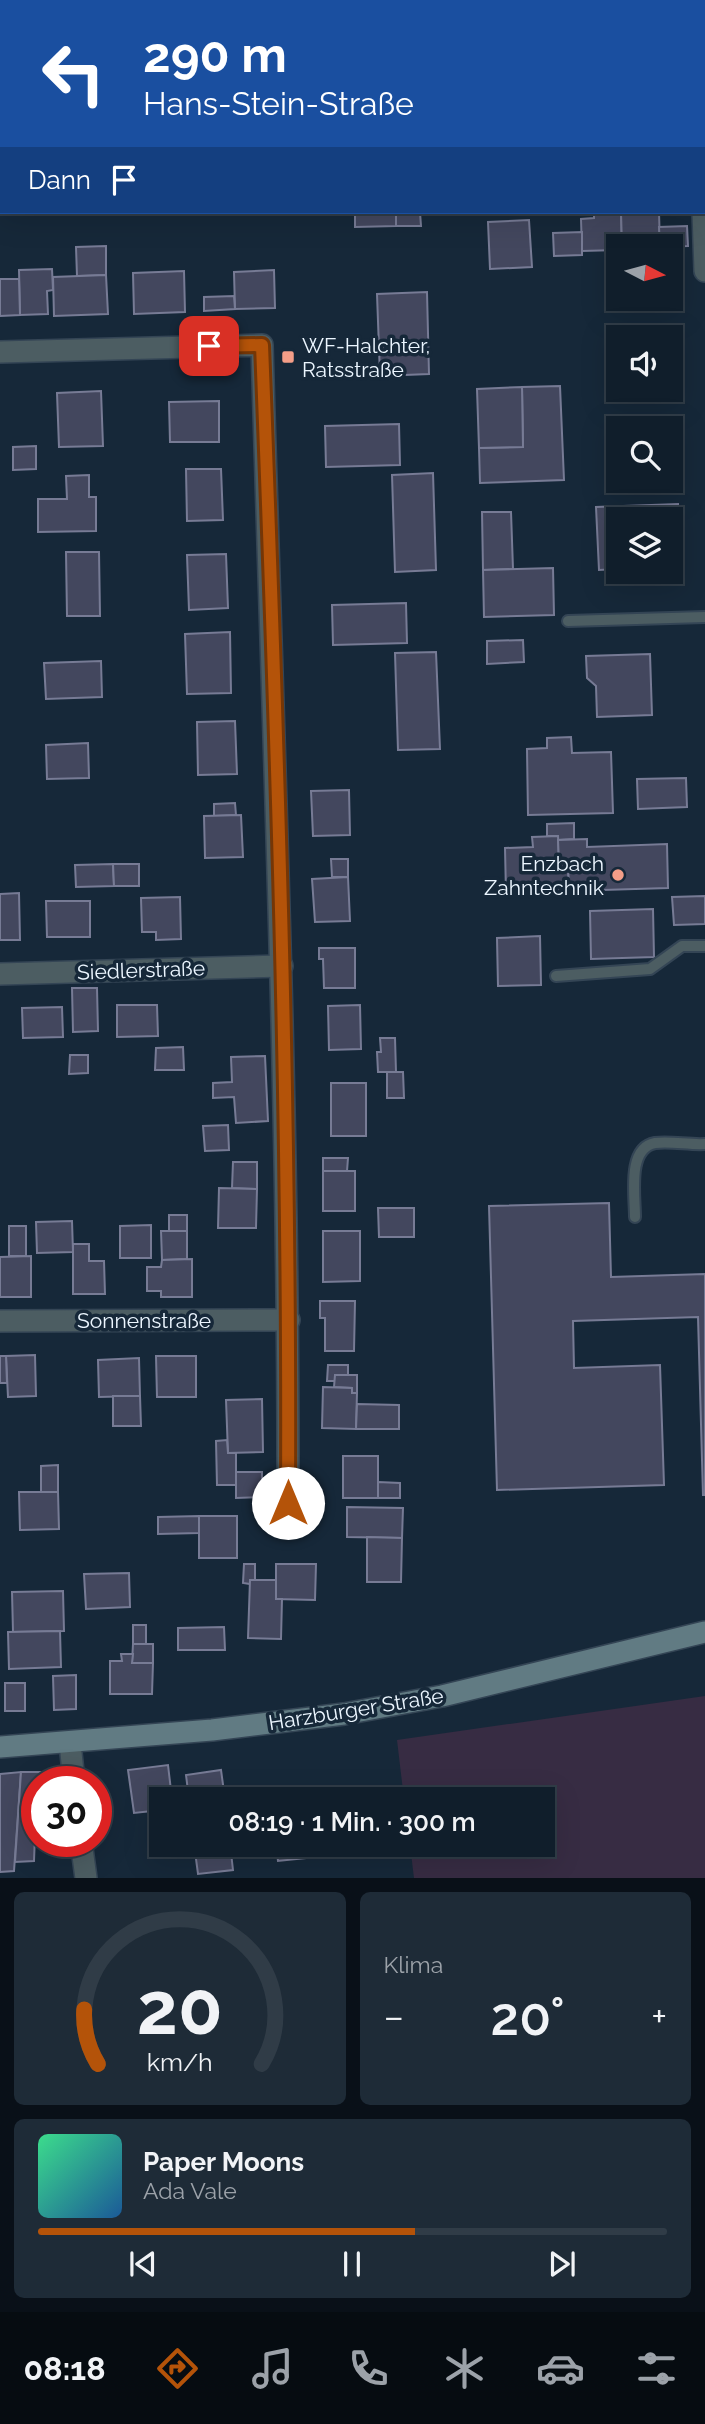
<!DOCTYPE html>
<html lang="de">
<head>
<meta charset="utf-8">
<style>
	:root { --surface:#101e2b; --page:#1e2b37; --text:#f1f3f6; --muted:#9ca2a9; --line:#303c47; --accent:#b45309 }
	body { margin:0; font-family:Raleway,sans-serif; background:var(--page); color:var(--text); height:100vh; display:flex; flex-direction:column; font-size:26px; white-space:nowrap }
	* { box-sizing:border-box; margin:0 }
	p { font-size:23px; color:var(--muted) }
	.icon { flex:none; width:38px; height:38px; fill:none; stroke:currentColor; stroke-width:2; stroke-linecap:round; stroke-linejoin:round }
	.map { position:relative; height:1878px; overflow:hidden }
	.side { display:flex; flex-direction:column; gap:14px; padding:14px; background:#091018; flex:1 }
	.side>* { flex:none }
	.guide { position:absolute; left:0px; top:0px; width:705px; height:214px; box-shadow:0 7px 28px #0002,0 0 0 2px var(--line); background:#1a4fa0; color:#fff; overflow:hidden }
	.needle { width:46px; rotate:96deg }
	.fabs { position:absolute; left:606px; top:234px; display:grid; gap:14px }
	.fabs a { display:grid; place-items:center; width:77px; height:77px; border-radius:0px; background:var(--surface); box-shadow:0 7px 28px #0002,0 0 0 2px var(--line); font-size:35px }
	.speed { position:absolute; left:21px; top:1766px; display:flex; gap:14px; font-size:35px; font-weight:700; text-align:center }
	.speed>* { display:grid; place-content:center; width:91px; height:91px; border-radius:50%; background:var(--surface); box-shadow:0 7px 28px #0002,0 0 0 2px var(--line); line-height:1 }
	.speed .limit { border:10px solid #d22; background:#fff; color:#111 }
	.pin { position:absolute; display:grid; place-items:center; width:60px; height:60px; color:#fff; margin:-30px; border-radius:14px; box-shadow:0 4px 10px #0006 }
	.me { position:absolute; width:77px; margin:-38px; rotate:0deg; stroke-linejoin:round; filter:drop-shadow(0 0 5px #0008) }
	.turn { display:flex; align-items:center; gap:24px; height:147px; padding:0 28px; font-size:32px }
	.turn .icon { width:91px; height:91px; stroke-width:2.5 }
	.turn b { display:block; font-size:49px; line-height:60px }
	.then { display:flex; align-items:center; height:66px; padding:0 28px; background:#0003; gap:14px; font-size:26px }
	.big { font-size:52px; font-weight:600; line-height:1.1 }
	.side .card { flex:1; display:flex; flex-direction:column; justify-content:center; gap:10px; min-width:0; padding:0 24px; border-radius:10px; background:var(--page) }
	.side .dial { align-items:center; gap:0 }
	.dial svg { height:182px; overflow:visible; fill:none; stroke:var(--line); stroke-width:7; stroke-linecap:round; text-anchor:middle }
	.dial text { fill:var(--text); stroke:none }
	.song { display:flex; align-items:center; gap:21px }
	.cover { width:84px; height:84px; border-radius:10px; background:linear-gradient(135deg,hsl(150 70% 55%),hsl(210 70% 35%)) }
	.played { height:7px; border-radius:4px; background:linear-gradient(90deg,var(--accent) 60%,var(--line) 60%) }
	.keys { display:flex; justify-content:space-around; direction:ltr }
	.heat { display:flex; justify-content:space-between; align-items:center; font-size:38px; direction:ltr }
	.side .tiles { flex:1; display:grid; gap:14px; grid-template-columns:1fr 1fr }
	.card:last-child { grid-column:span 2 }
	.trip { position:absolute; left:149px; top:1787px; width:406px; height:70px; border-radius:0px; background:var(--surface); box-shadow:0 7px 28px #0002,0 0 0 2px var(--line); font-weight:600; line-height:70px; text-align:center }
	.dock { display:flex; height:112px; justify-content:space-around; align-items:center; background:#060c11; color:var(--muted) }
	.dock .icon { width:49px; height:49px }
	.dock .current { color:var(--accent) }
	.dock b { font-size:32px; color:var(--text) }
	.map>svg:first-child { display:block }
	.green { fill:#372c43 }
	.building { fill:#43475e; stroke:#777b95; stroke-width:2 }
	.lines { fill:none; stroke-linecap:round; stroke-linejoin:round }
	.service-casing { stroke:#344555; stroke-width:14 }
	.minor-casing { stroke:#344555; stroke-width:24 }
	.secondary-casing { stroke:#344555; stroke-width:24 }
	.service { stroke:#4c5d62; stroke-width:10 }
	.minor { stroke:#4c5d62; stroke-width:21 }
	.secondary { stroke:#617b83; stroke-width:21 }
	.route-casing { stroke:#753606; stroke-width:18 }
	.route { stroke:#b45309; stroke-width:12 }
	.poi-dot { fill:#f49e88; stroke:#162839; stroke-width:2.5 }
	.labels { text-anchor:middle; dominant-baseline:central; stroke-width:7; stroke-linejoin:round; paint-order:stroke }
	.poi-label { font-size:21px; fill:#ecf6ff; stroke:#162839; text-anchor:start }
	.street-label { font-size:21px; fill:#ecf6ff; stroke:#162839 }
</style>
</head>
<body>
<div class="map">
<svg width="705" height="1878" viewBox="0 0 705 1878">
	<rect width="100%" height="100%" fill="#162839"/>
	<path class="green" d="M705 1696V1878H414L410 1845 542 1844V1799H404L397 1740Z"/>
	<g class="building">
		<path d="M355 212H396V226L355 227Z"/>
		<path d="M396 212H420L421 226H396Z"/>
		<path d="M594 212H621L622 247H618V250L582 251 581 219 594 218Z"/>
		<path d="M621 212H659L660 247H622Z"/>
		<path d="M529 220 532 267 490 269 488 222Z"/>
		<path d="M687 226 688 246 660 247 659 227Z"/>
		<path d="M582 232V255L554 256 553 233Z"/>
		<path d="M106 246V275L77 276 76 247Z"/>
		<path d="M52 269 53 290 47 291 48 314 20 315 19 270Z"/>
		<path d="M274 270 275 308 235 309 234 272Z"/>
		<path d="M184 271 185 312 134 314 133 273Z"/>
		<path d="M106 275 108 314 54 316 53 277Z"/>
		<path d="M0 279H19L20 315 0 316Z"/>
		<path d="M427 292 429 374 380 376 377 294Z"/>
		<path d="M234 296 235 309 204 311V297Z"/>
		<path d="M560 386 564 480 480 483 479 448 523 447 522 387Z"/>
		<path d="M522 387 523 447 479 448 477 389Z"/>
		<path d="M101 391 103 446 59 447 57 393Z"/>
		<path d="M219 401V442H170L169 402Z"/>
		<path d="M399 424 400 465 326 467 325 426Z"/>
		<path d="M36 446V469L13 470V447Z"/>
		<path d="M186 469H221L223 520 187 521Z"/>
		<path d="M433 473 436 570 395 572 392 475Z"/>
		<path d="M89 475V497H96V531L38 532V499H67L66 476Z"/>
		<path d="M678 504 680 566H670V520H618V569L599 570 596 507Z"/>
		<path d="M482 512H511L513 569 483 570Z"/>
		<path d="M66 552H99L100 616H67Z"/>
		<path d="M226 554 228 608 189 610 187 555Z"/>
		<path d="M553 568 554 615 484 617 483 570Z"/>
		<path d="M406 603 407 643 333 645 332 605Z"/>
		<path d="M230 632 231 693 187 694 185 634Z"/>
		<path d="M523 640 524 662 487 664V641Z"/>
		<path d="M436 652 440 749 398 750 395 653Z"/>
		<path d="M650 654 652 715 597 717 596 686 587 678 586 656Z"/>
		<path d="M101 661 102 697 46 699 44 663Z"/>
		<path d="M235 721 237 774 198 775 197 722Z"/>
		<path d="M571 737 572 753 611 752 613 813 528 815 527 749 547 748V738Z"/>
		<path d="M88 743 89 778 47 779 46 745Z"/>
		<path d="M686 778 687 807 638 809 637 779Z"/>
		<path d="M349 790 350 835 313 836 311 791Z"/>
		<path d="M235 803 236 815 214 816V804Z"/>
		<path d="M241 815 243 857 205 858 204 816Z"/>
		<path d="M574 823V839L558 840V836H547V824Z"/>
		<path d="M558 836 559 863H568L569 888 560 889V893L506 894 505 848 533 847 532 837Z"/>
		<path d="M587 839V847L667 844 668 888 569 891 568 863H559L558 840Z"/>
		<path d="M331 859H348V877H332Z"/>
		<path d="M113 864 114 886 76 887 75 865Z"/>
		<path d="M113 864H139V886H114Z"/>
		<path d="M348 877 350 921 315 922 312 879Z"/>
		<path d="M19 893 20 940H0V894Z"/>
		<path d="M705 896V924L674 925 672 897Z"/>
		<path d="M180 897 181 939 156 940V932H142L141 898Z"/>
		<path d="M46 901H90V937H47Z"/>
		<path d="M653 909 654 957 591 959 590 911Z"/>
		<path d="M540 936 541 985 498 986 497 938Z"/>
		<path d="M319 948H355V988H324L323 959H319Z"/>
		<path d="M72 988H97L98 1031 73 1032Z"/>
		<path d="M117 1005H157L158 1036 117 1037Z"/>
		<path d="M360 1005 361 1049 329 1050 328 1006Z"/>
		<path d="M62 1007 63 1037 23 1038 22 1008Z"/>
		<path d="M380 1038H395L396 1072H378L377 1052H381Z"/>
		<path d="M183 1047 184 1070H155L156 1048Z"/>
		<path d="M70 1055H88V1073L69 1074Z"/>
		<path d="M265 1056 268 1121 236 1123 234 1097 213 1098V1083L232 1082 231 1057Z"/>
		<path d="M387 1072H403L404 1098H387Z"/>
		<rect x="331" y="1083" width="35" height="53"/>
		<path d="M228 1125 229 1150 205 1151 203 1126Z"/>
		<path d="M323 1158H348L347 1171H323Z"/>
		<path d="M233 1162H257V1189L232 1188Z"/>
		<rect x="323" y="1171" width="32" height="40"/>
		<path d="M219 1188 257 1189 256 1228H218Z"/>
		<path d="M609 1203 611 1277 705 1274V1495H703L698 1317 573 1321 574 1368 660 1365 664 1485 497 1490 489 1206Z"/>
		<path d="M378 1208H414V1237H379Z"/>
		<rect x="169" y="1215" width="18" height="16"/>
		<path d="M72 1221 73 1252 37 1253 36 1222Z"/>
		<path d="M151 1225V1258H120V1226Z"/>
		<rect x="9" y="1226" width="17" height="30"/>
		<path d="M161 1231H187V1259L162 1260Z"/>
		<path d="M323 1231H360V1281L323 1282Z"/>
		<path d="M73 1244H89V1261H104L105 1294H73Z"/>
		<path d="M31 1256V1297H0V1257Z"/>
		<path d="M192 1259V1297H161V1291H147V1267H161L162 1260Z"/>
		<path d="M320 1301H355L354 1351H325V1318H320Z"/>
		<path d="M35 1355 36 1396 8 1397 6 1356Z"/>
		<path d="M0 1356H6L7 1383H0Z"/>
		<path d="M156 1356H196V1397H157Z"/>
		<path d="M139 1358 140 1396 99 1397 98 1360Z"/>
		<path d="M328 1365H348V1375H335V1381H327Z"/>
		<path d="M335 1375H357V1393H352V1388L334 1387Z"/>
		<path d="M323 1387 352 1388V1393H357L356 1429 322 1428Z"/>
		<path d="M113 1396H140L141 1426H113Z"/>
		<path d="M262 1399 263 1452 228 1453 226 1400Z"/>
		<path d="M357 1404 399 1405V1429H356Z"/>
		<path d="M227 1440 228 1453H236V1485H217L216 1441Z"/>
		<rect x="343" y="1456" width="35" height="42"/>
		<path d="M58 1465V1492H41V1466Z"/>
		<path d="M236 1472H262V1497L236 1498Z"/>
		<path d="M378 1482 400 1483V1498H378Z"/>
		<path d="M19 1492H58L59 1529 20 1530Z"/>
		<path d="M347 1507 403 1508 402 1538 347 1537Z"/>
		<rect x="199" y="1516" width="38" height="42"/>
		<path d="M199 1516V1533L158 1534V1517Z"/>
		<path d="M367 1537 402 1538 401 1582H367Z"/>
		<path d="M244 1564H255V1580H250V1584L243 1583Z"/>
		<path d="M276 1564H316L315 1600 276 1599Z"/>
		<path d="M129 1573 130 1607 86 1609 84 1574Z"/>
		<path d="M250 1580H276V1599H282L281 1639 248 1638Z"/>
		<path d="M63 1591 64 1631 13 1632 12 1592Z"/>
		<rect x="133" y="1625" width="13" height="19"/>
		<path d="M224 1627 225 1650H178V1628Z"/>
		<path d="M60 1631 61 1667 9 1669 8 1632Z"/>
		<path d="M133 1644H153V1663H132Z"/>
		<path d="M121 1654H133L132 1663H153L152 1694H110V1661H122Z"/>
		<path d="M76 1675V1709L54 1710 53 1676Z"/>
		<rect x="5" y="1683" width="20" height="28"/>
		<path d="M168 1765 172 1799H161V1810L134 1813 128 1770Z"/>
		<path d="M221 1770 225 1799H189L186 1775Z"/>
		<path d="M21 1772 14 1871 0 1872V1774Z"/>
		<path d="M21 1772H41L40 1782H37L34 1861 15 1862Z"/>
		<path d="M194 1844H230L233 1870 198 1874Z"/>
		<path d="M276 1844H323L325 1856 278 1861Z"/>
	</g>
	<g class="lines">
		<defs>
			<g id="service">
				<path d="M568 621 705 617"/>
				<path d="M556 976 650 969 682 946H705"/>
				<path d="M635 1217C635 1195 627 1148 655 1143 671 1141 689 1145 705 1144"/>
			</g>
			<g id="minor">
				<path d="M635 0 636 2"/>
				<path d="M703 212 705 271"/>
				<path d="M0 352 262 345C273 731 289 1117 288 1503L302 1520"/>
				<path d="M0 974 282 966"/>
				<path d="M0 1321 289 1320"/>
				<path d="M70 1743 74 1782"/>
				<path d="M81 1841 86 1878"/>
			</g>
			<path id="secondary" d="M0 1747 212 1730 344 1714 442 1696 705 1632"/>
		</defs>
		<use href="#service" class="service-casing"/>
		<use href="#minor" class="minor-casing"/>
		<use href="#secondary" class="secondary-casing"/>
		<use href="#service" class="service"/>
		<use href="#minor" class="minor"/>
		<use href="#secondary" class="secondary"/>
	</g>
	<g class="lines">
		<defs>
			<path id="route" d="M209 346 262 345C277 731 290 1117 288 1503"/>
		</defs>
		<use href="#route" class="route-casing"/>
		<use href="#route" class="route"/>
	</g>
	<g class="poi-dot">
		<rect x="281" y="350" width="14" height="14" rx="3.5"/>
		<circle cx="618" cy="875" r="7"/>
	</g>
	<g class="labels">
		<g class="poi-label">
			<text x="302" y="345">WF-Halchter,<tspan x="302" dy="24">Ratsstraße</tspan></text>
			<text x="604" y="863" text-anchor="end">Enzbach<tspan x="604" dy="24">Zahntechnik</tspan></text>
		</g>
		<g class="street-label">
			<text transform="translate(141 970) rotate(-2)">Siedlerstraße</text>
			<text x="144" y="1320">Sonnenstraße</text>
			<text transform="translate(356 1709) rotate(-9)">Harzburger Straße</text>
		</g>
	</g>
</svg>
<div class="fabs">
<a><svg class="needle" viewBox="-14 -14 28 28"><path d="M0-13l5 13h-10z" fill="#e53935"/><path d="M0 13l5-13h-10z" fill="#9ca2a9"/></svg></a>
<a><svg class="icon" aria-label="sound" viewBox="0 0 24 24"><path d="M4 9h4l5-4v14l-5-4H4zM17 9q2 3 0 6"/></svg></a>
<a><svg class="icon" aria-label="search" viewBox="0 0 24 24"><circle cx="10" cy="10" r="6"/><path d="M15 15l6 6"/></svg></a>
<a><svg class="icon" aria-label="layers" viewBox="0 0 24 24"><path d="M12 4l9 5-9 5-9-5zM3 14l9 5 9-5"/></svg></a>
</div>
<div class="speed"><div class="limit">30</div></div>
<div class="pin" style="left:209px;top:346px;background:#d93025"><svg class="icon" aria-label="arrive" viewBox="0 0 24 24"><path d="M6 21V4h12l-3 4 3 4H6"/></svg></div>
<svg class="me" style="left:288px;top:1503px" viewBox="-20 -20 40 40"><circle r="19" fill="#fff"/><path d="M0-13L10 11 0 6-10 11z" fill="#b45309"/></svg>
<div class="trip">08:19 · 1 Min. · 300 m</div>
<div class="guide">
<div class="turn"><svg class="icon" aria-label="left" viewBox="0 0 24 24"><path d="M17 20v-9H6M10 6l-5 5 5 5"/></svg><div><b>290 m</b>Hans-Stein-Straße</div></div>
<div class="then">Dann<svg class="icon" aria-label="arrive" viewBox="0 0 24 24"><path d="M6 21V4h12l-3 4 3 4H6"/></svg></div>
</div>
</div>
<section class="side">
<div class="tiles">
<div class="card dial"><svg viewBox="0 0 100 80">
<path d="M14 69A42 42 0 1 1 86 69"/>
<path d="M14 69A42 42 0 0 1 8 45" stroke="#b45309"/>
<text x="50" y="56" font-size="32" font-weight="700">20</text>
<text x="50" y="72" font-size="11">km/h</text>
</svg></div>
<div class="card"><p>Klima</p>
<div class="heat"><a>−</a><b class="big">20°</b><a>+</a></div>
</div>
<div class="card">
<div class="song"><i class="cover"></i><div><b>Paper Moons</b><p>Ada Vale</p></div></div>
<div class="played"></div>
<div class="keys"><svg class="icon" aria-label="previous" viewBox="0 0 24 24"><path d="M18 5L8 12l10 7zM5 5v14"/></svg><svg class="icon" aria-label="pause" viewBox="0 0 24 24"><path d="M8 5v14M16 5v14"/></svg><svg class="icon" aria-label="next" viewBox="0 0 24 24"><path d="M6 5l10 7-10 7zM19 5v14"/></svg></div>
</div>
</div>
</section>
<nav class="dock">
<b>08:18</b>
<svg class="icon current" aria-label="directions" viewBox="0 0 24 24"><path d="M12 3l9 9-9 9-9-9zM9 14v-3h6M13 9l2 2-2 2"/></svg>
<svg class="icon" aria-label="music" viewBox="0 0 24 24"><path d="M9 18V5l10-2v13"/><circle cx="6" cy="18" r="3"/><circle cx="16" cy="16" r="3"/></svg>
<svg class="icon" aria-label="phone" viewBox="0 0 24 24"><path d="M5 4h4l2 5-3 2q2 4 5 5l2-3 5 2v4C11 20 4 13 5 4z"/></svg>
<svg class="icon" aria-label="climate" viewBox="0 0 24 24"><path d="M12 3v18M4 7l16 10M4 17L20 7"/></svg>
<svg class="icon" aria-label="car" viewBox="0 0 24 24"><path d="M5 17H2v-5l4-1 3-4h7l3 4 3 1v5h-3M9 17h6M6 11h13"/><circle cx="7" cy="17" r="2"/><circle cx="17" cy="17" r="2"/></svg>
<svg class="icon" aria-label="filters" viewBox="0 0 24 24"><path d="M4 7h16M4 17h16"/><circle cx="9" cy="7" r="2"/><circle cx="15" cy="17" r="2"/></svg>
</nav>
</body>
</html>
